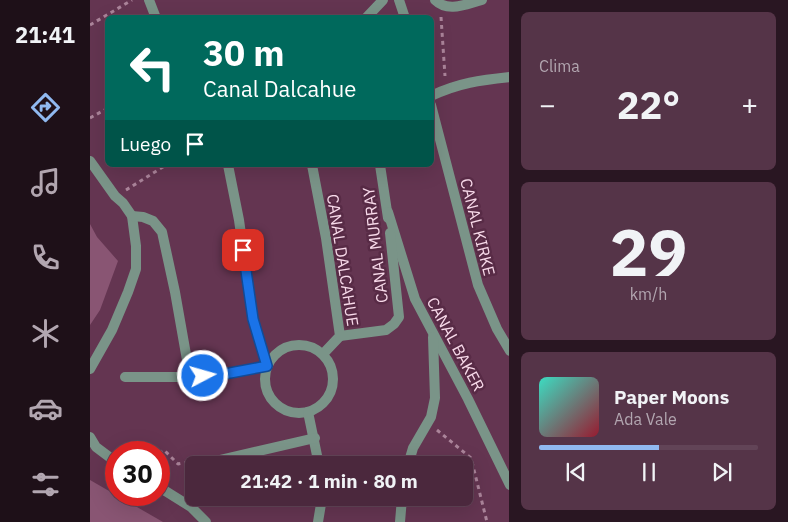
<!DOCTYPE html>
<html lang="es">
<head>
<meta charset="utf-8">
<style>
	:root { --surface:#4b283d; --page:#553448; --text:#f1f3f6; --muted:#b2a6b0; --line:#624457; --accent:#90b9f0 }
	body { margin:0; font-family:"IBM Plex Sans",sans-serif; background:var(--page); color:var(--text); height:100vh; display:flex; flex-direction:column; font-size:19px; white-space:nowrap }
	* { box-sizing:border-box; margin:0 }
	p { font-size:16px; color:var(--muted) }
	.icon { flex:none; width:28px; height:28px; fill:none; stroke:currentColor; stroke-width:2; stroke-linecap:round; stroke-linejoin:round }
	.map { position:relative; flex:1; overflow:hidden }
	.side { display:flex; flex-direction:column; gap:12px; padding:12px; background:#291622; width:279px }
	.side>* { flex:none }
	.top-card { position:absolute; left:15px; top:15px; width:329px; height:152px; border-radius:8px; box-shadow:0 5px 20px #0002,0 0 0 1px var(--line); background:#00695c; color:#fff; overflow:hidden }
	.speed { position:absolute; left:15px; top:441px; display:flex; gap:10px; font-size:25px; font-weight:700; text-align:center }
	.speed>* { display:grid; place-content:center; width:65px; height:65px; border-radius:50%; background:var(--surface); box-shadow:0 5px 20px #0002,0 0 0 1px var(--line); line-height:1 }
	.speed .limit { border:8px solid #d22; background:#fff; color:#111 }
	.pin { position:absolute; display:grid; place-items:center; width:42px; height:42px; color:#fff; margin:-21px; border-radius:10px; box-shadow:0 2px 8px #0006 }
	.me { position:absolute; width:55px; margin:-28px; rotate:84deg; stroke-linejoin:round; filter:drop-shadow(0 0 4px #0008) }
	.turn { display:flex; align-items:center; gap:18px; height:105px; padding:0 15px; font-size:22px }
	.turn .icon { width:65px; height:65px; stroke-width:2.5 }
	.turn b { display:block; font-size:35px; line-height:42px }
	.then { display:flex; align-items:center; height:48px; padding:0 15px; background:#0003; gap:10px; font-size:19px }
	.big { font-size:38px; font-weight:800; line-height:1.1 }
	.side .widget { flex:1; display:flex; flex-direction:column; justify-content:center; gap:8px; min-width:0; padding:0 18px; border-radius:8px; background:var(--page) }
	.side .dial { align-items:center; gap:0 }
	.dial b { font-size:65px; line-height:1 }
	.song { display:flex; align-items:center; gap:15px }
	.cover { width:60px; height:60px; border-radius:8px; background:linear-gradient(135deg,hsl(170 70% 55%),hsl(350 70% 35%)) }
	.played { height:5px; border-radius:2px; background:linear-gradient(90deg,var(--accent) 55%,var(--line) 55%) }
	.keys { display:flex; justify-content:space-around; direction:ltr }
	.heat { display:flex; justify-content:space-between; align-items:center; font-size:28px; direction:ltr }
	.trip { position:absolute; left:95px; top:456px; width:288px; height:50px; border-radius:8px; background:var(--surface); box-shadow:0 5px 20px #0002,0 0 0 1px var(--line); font-weight:800; line-height:50px; text-align:center }
	main { display:flex; flex:1; min-height:0 }
	.tab-bar { display:flex; flex-direction:column; width:90px; justify-content:space-around; align-items:center; background:#1e1018; color:var(--muted) }
	.tab-bar .icon { width:35px; height:35px }
	.tab-bar .current { color:var(--accent) }
	.tab-bar b { font-size:22px; color:var(--text) }
	.map>svg:first-child { display:block }
	.green { fill:#895573 }
	.lines { fill:none; stroke-linecap:round; stroke-linejoin:round }
	.path { stroke:#ab849a; stroke-width:3; stroke-dasharray:4 4; stroke-linecap:butt }
	.minor { stroke:#7a9488; stroke-width:10 }
	.route-casing { stroke:#114b97; stroke-width:12 }
	.route { stroke:#1a73e8; stroke-width:9 }
	.labels { text-anchor:middle; dominant-baseline:central; stroke-width:5; stroke-linejoin:round; paint-order:stroke }
	.street-label { font-size:16px; fill:#f8daea; stroke:#582b46 }
</style>
</head>
<body>
<main>
<nav class="tab-bar">
<b>21:41</b>
<svg class="icon current" aria-label="directions" viewBox="0 0 24 24"><path d="M12 3l9 9-9 9-9-9zM9 14v-3h6M13 9l2 2-2 2"/></svg>
<svg class="icon" aria-label="music" viewBox="0 0 24 24"><path d="M9 18V5l10-2v13"/><circle cx="6" cy="18" r="3"/><circle cx="16" cy="16" r="3"/></svg>
<svg class="icon" aria-label="phone" viewBox="0 0 24 24"><path d="M5 4h4l2 5-3 2q2 4 5 5l2-3 5 2v4C11 20 4 13 5 4z"/></svg>
<svg class="icon" aria-label="climate" viewBox="0 0 24 24"><path d="M12 3v18M4 7l16 10M4 17L20 7"/></svg>
<svg class="icon" aria-label="car" viewBox="0 0 24 24"><path d="M5 17H2v-5l4-1 3-4h7l3 4 3 1v5h-3M9 17h6M6 11h13"/><circle cx="7" cy="17" r="2"/><circle cx="17" cy="17" r="2"/></svg>
<svg class="icon" aria-label="filters" viewBox="0 0 24 24"><path d="M4 7h16M4 17h16"/><circle cx="9" cy="7" r="2"/><circle cx="15" cy="17" r="2"/></svg>
</nav>
<div class="map">
<svg width="420" height="522" viewBox="0 0 420 522">
	<rect width="100%" height="100%" fill="#643551"/>
	<g class="green">
		<path d="M0 224 7 237 28 261 10 310 0 325Z"/>
		<path d="M0 480 73 522H0Z"/>
	</g>
	<g class="lines">
		<g class="path">
			<path d="M351 17 355 76"/>
			<path d="M0 25 42 0"/>
			<path d="M0 118 18 108"/>
			<path d="M36 190 76 165"/>
			<path d="M347 430 381 458 397 522"/>
			<path d="M69 453 74 450 88 464 109 460"/>
		</g>
		<g class="minor">
			<path d="M59 0 66 18"/>
			<path d="M309 0 315 18"/>
			<path d="M345 0C358 13 376 4 392 0"/>
			<path d="M276 18 293 0"/>
			<path d="M341 96C368 83 391 80 420 77"/>
			<path d="M341 105 388 285 407 329 420 351"/>
			<path d="M0 161 25 196 33 203 42 216 46 246V269L38 292 22 330 0 369"/>
			<path d="M222 165 236 238 250 336 233 354"/>
			<path d="M290 165 298 218"/>
			<path d="M298 212 325 299 378 399 420 485"/>
			<path d="M42 216 53 217 63 221 72 232 85 292 100 377"/>
			<path d="M250 336 296 330 304 324 309 317 300 233"/>
			<circle cx="209" cy="379" r="34"/>
			<path d="M35 377H100L140 373 177 366 163 319 149 220 138 165"/>
			<path d="M218 412 229 465"/>
			<path d="M0 437 6 447 26 462"/>
			<path d="M121 462 225 438"/>
			<path d="M318 465 323 448 341 417 345 398 343 337"/>
			<path d="M69 487 101 507 116 522"/>
			<path d="M228 522 232 498"/>
			<path d="M310 522 312 498"/>
		</g>
	</g>
	<g class="lines">
		<defs>
			<path id="route" d="M113 376 140 373 177 366 163 319 153 250"/>
		</defs>
		<use href="#route" class="route-casing"/>
		<use href="#route" class="route"/>
	</g>
	<g class="labels">
		<g class="street-label">
			<text transform="translate(388 227) rotate(76)">CANAL KIRKE</text>
			<text transform="translate(285 245) rotate(-97)">CANAL MURRAY</text>
			<text transform="translate(253 260) rotate(81)">CANAL DALCAHUE</text>
			<text transform="translate(366 344) rotate(62)">CANAL BAKER</text>
		</g>
	</g>
</svg>
<div class="speed"><div class="limit">30</div></div>
<div class="pin" style="left:153px;top:250px;background:#d93025"><svg class="icon" aria-label="arrive" viewBox="0 0 24 24"><path d="M6 21V4h12l-3 4 3 4H6"/></svg></div>
<svg class="me" style="left:113px;top:376px" viewBox="-20 -20 40 40"><circle r="17" fill="#1a73e8" stroke="#fff" stroke-width="3"/><path d="M0-11L8 9 0 5-8 9z" fill="#fff"/></svg>
<div class="trip">21:42 · 1 min · 80 m</div>
<div class="top-card">
<div class="turn"><svg class="icon" aria-label="left" viewBox="0 0 24 24"><path d="M17 20v-9H6M10 6l-5 5 5 5"/></svg><div><b>30 m</b>Canal Dalcahue</div></div>
<div class="then">Luego<svg class="icon" aria-label="arrive" viewBox="0 0 24 24"><path d="M6 21V4h12l-3 4 3 4H6"/></svg></div>
</div>
</div>
<section class="side">
<div class="widget"><p>Clima</p>
<div class="heat"><a>−</a><b class="big">22°</b><a>+</a></div>
</div>
<div class="widget dial"><b>29</b><p>km/h</p></div>
<div class="widget">
<div class="song"><i class="cover"></i><div><b>Paper Moons</b><p>Ada Vale</p></div></div>
<div class="played"></div>
<div class="keys"><svg class="icon" aria-label="previous" viewBox="0 0 24 24"><path d="M18 5L8 12l10 7zM5 5v14"/></svg><svg class="icon" aria-label="pause" viewBox="0 0 24 24"><path d="M8 5v14M16 5v14"/></svg><svg class="icon" aria-label="next" viewBox="0 0 24 24"><path d="M6 5l10 7-10 7zM19 5v14"/></svg></div>
</div>
</section>
</main>
</body>
</html>
